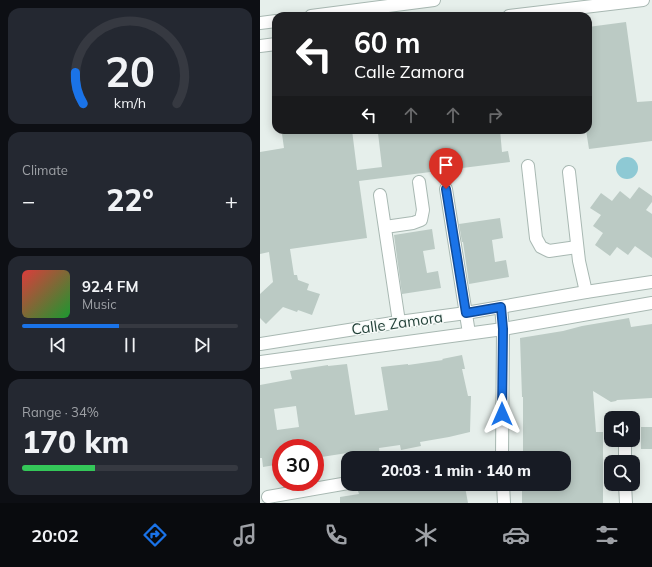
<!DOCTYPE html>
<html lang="en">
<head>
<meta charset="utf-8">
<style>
	:root { --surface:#171b24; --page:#242831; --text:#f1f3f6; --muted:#9ea1a6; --line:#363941; --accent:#1a73e8 }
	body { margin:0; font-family:Mulish,sans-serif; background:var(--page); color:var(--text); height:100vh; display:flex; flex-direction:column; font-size:15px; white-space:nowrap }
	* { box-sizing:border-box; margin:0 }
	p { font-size:13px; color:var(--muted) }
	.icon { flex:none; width:22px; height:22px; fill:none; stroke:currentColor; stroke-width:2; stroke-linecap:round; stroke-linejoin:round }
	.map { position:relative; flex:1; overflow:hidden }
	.drawer { display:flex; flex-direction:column; gap:8px; padding:8px; background:#0d0f14; width:260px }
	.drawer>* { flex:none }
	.hud { position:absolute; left:12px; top:12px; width:320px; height:122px; border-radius:12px; box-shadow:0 2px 10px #0003; background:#202124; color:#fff; overflow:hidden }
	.tools { position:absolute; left:344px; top:411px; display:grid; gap:8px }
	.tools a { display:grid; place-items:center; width:36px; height:36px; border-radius:8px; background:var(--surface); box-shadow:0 2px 10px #0003; font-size:20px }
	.speed { position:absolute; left:12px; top:439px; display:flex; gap:8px; font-size:20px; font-weight:700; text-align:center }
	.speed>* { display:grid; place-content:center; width:52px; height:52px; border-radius:50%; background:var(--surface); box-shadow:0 2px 10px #0003; line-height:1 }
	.speed .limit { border:6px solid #d22; background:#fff; color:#111 }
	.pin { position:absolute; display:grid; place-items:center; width:34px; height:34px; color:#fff; margin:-41px -17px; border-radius:50% 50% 50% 0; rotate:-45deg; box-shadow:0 0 4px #0007 }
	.pin .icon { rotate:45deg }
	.me { position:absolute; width:44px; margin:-22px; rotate:0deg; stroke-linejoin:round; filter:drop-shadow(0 0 3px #0008) }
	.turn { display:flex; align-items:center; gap:14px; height:84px; padding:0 16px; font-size:18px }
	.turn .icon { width:52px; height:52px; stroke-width:2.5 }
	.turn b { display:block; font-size:28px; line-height:34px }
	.lanes { display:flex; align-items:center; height:38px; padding:0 16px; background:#0003; justify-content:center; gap:20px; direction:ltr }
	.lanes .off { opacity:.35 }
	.big { font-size:30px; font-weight:800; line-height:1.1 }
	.drawer .widget { flex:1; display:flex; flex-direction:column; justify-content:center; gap:6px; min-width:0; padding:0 14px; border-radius:12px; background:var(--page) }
	.drawer .dial { align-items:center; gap:0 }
	.dial svg { height:104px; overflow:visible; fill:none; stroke:var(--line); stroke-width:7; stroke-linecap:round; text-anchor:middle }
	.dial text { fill:var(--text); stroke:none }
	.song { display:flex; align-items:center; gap:12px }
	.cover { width:48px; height:48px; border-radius:6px; background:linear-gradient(135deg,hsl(0 70% 55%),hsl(130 70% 35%)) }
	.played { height:4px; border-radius:2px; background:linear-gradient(90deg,var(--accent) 45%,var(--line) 45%) }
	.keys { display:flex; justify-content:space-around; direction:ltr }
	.heat { display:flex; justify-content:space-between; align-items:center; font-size:22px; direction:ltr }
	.charge { height:6px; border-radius:3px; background:linear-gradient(90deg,#34c759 34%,var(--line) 0) }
	.trip { position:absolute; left:81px; top:451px; width:230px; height:40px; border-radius:12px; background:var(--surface); box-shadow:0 2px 10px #0003; font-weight:800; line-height:40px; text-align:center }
	.dock { display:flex; height:64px; justify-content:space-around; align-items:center; background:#090b0e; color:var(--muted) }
	.dock .icon { width:28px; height:28px }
	.dock .on { color:var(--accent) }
	.dock b { font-size:18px; color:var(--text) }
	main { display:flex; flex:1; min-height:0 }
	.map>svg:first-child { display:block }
	.water { fill:#8ec9d4 }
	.building { fill:#bbcac4; fill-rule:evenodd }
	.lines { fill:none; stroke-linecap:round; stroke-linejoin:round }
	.minor-casing { stroke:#a8b8b2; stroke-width:14 }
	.minor { stroke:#fff; stroke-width:12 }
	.route-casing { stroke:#114b97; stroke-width:10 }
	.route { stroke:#1a73e8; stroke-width:7 }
	.labels { text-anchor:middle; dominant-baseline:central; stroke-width:3; stroke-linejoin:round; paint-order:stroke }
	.street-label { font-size:15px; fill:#24423a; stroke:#f7fbf9 }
</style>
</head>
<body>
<main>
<section class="drawer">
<div class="widget dial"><svg viewBox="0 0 100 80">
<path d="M14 69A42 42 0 1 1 86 69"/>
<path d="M14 69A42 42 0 0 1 8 45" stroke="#1a73e8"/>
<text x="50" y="56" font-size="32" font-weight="700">20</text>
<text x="50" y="72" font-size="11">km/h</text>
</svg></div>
<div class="widget"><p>Climate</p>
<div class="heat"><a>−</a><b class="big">22°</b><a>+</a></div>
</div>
<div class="widget">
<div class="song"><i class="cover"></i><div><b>92.4 FM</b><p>Music</p></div></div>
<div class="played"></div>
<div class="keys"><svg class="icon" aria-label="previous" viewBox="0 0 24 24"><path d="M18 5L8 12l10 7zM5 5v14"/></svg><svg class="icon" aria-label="pause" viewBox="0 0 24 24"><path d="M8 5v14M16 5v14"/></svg><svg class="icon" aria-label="next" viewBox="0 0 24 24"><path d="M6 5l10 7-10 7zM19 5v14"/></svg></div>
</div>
<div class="widget"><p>Range · 34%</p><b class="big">170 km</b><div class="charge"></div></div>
</section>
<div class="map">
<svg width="392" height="503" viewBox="0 0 392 503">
	<rect width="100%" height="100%" fill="#e6efeb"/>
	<circle class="water" cx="367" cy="168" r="11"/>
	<g class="building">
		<path d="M366 22 377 102 392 101V141L329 149 326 130H328V27Z"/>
		<path d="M50 130H92L97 170 122 167 118 133 142 130H240L242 152 248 151 250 162 99 181 107 238 30 249 34 275H37L38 280 49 284 47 290 60 294 52 315 38 310 37 312 23 307 6 324 0 318V294L13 282 9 252 0 254V152L24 148 22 134Z"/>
		<path d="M379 187 392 196V202L386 210 392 214V258L375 246 368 255 357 247 350 256 335 245 343 233 333 226 341 215 330 208 341 193 352 201 360 191 370 199Z"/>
		<path d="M240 218 243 238 232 240 235 262 246 260 249 277 209 284 203 242H202L199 224Z"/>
		<path d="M172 229 175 249 163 251 167 273 178 271 181 288 142 294 134 235Z"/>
		<path d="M369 318 371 327 392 324V398L357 400 356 401 351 402 333 391 336 432H343V503H262V487H307V458H263V397H262L260 338 303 331 322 326Z"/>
		<path d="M202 355 205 369H202L208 396H211L210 432 189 437 160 442 161 446 141 450 140 445 119 448 120 457 111 458H101L100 451 55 458V448H21V464L3 467 2 458H0V385L32 379 30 371 68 365V366L87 364 95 415 128 410 121 367 148 364V365L183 360 182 359ZM36 406 39 427 17 430 14 409Z"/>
		<rect x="381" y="427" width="11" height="22"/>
		<path d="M173 484H202L205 487 208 503H80V497L99 494 98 491 115 488 122 490 145 486V488Z"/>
	</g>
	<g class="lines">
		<defs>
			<g id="minor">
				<path d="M51 16 174 0"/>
				<path d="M249 16 383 0"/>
				<path d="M0 23 16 21"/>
				<path d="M0 46 16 44"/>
				<path d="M268 166 276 238 281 247 289 251 317 247"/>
				<path d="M309 172 319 261 326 292"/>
				<path d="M186 189 209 333"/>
				<path d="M120 195 139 322"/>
				<path d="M125 227 153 223 161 220 163 210 159 182"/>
				<path d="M241 307 243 329 242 458"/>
				<path d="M0 344 139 322 206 313 326 292 392 282"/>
				<path d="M0 362 243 329 392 303"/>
				<path d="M365 440V462"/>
				<path d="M243 484 244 503"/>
				<path d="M365 484 366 503"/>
				<path d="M8 497 88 483"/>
			</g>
		</defs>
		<use href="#minor" class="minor-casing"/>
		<use href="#minor" class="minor"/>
	</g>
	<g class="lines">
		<defs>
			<path id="route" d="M186 189 206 313 241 307 243 329 242 414"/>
		</defs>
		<use href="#route" class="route-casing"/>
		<use href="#route" class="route"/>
	</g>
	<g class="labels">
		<g class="street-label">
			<text transform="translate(137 323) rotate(-8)">Calle Zamora</text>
		</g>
	</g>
</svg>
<div class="tools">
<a><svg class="icon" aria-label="sound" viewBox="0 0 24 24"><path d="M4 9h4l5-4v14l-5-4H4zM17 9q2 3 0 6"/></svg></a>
<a><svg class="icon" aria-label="search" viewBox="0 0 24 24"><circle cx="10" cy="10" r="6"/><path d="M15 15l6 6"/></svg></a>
</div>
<div class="speed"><div class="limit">30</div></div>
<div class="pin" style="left:186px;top:189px;background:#d93025"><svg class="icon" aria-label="arrive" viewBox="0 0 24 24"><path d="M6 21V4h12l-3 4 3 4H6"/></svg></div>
<svg class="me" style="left:242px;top:414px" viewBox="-20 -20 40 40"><path d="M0-17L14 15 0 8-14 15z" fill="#1a73e8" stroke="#fff" stroke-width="4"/></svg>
<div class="trip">20:03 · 1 min · 140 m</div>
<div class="hud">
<div class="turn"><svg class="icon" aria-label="left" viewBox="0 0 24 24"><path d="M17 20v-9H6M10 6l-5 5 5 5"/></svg><div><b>60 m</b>Calle Zamora</div></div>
<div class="lanes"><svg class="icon" aria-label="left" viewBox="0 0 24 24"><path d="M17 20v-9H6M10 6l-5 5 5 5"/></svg><svg class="icon off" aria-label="ahead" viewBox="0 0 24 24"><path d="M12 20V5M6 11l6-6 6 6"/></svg><svg class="icon off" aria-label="ahead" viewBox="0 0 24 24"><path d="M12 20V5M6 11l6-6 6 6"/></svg><svg class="icon off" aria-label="right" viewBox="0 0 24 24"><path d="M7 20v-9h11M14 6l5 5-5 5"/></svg></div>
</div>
</div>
</main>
<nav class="dock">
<b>20:02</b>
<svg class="icon on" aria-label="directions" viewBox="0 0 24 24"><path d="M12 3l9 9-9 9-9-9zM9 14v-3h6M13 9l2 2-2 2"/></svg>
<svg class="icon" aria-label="music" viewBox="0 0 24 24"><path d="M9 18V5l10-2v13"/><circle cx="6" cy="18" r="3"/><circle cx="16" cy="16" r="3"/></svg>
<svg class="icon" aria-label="phone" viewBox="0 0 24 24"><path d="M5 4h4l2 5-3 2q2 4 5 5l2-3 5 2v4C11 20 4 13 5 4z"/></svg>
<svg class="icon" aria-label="climate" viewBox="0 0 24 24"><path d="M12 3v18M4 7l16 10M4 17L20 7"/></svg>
<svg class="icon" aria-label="car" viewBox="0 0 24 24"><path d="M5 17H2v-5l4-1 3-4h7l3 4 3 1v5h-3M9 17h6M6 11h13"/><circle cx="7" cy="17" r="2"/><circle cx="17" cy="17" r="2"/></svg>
<svg class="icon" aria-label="filters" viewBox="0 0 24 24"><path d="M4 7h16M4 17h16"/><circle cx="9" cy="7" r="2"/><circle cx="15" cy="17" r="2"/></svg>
</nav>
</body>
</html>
